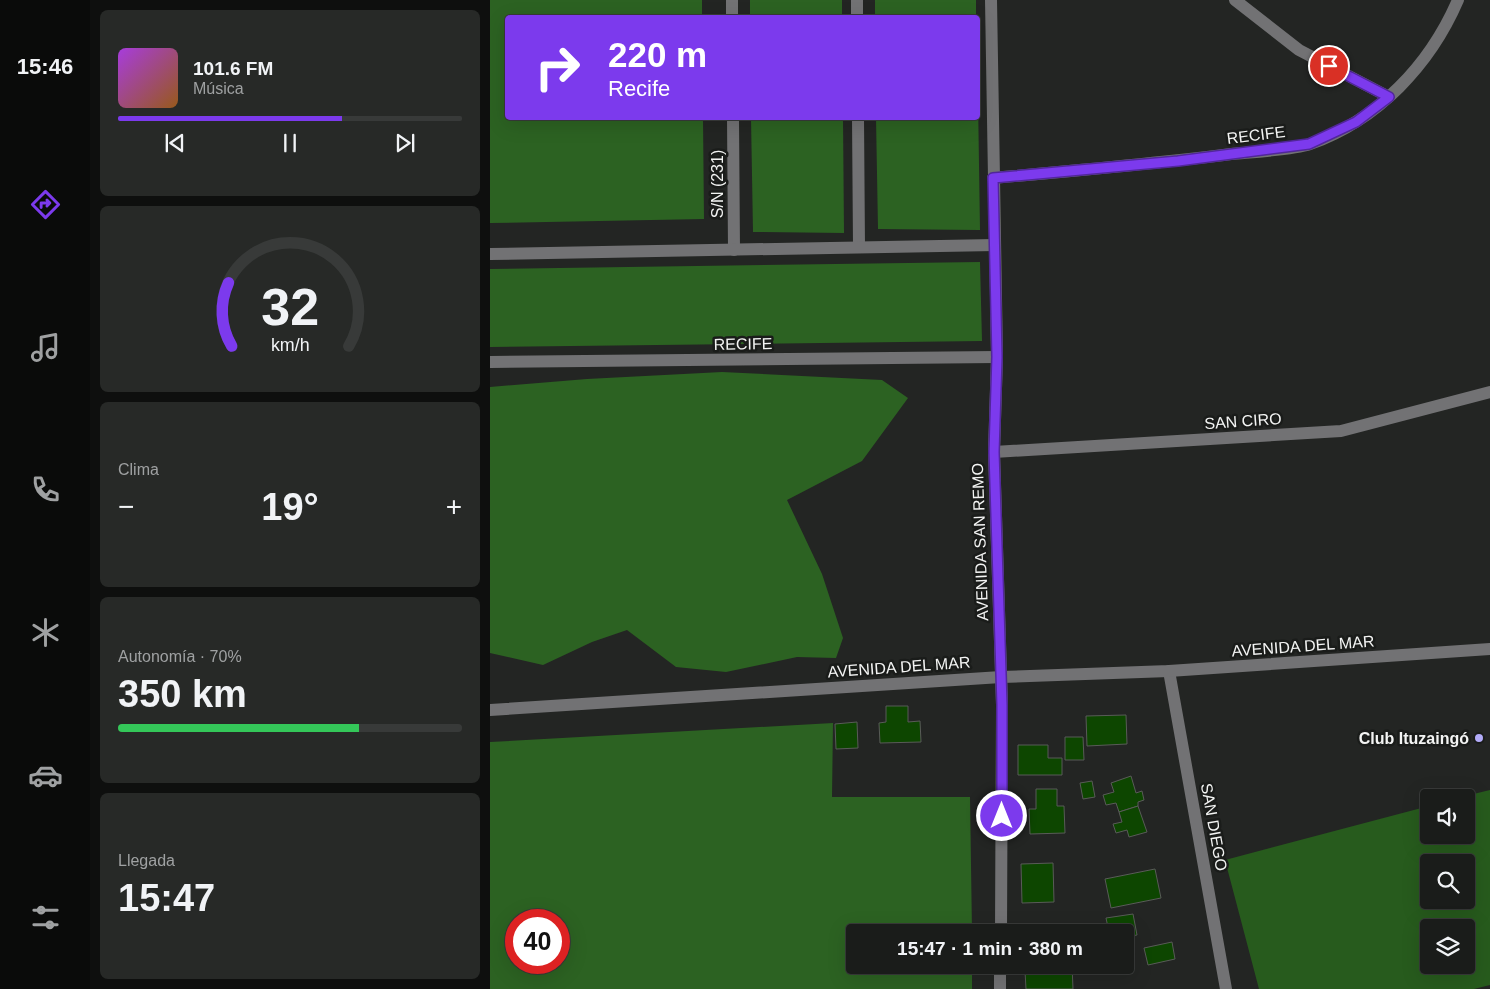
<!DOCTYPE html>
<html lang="es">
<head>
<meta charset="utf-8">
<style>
	:root { --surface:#1a1c1a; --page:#272927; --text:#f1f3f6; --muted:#9fa1a2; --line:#383a39; --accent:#7c3aed }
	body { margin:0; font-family:Arial,sans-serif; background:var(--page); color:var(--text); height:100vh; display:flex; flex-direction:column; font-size:19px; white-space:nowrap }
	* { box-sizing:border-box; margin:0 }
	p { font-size:16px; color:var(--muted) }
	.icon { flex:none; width:28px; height:28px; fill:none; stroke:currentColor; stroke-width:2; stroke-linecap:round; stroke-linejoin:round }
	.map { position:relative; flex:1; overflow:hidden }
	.drawer { display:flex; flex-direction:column; gap:10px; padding:10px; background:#0e0f0e; width:400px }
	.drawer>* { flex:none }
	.banner { position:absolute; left:15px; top:15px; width:475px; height:105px; border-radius:5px; box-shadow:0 5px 20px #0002,0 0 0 1px var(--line); background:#7c3aed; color:#fff; overflow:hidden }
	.buttons { position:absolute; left:930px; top:789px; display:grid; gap:10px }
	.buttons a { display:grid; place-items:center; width:55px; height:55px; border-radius:5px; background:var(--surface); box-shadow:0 5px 20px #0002,0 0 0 1px var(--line); font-size:25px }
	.speed { position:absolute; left:15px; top:909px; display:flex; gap:10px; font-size:25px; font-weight:700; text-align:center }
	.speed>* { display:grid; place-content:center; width:65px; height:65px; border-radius:50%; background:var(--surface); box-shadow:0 5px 20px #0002,0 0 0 1px var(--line); line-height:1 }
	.speed .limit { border:8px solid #d22; background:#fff; color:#111 }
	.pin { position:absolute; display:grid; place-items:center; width:42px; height:42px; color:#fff; margin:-21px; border:2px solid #fff; border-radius:50%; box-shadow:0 1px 5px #0007 }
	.me { position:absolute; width:55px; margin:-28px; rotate:0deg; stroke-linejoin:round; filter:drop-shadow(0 0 4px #0008) }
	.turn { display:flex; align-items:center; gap:18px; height:105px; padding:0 20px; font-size:22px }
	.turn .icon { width:65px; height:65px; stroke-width:2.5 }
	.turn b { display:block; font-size:35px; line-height:42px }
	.big { font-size:38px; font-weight:800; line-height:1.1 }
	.drawer .widget { flex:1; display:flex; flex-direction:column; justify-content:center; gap:8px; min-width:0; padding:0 18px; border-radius:8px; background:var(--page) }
	.drawer .dial { align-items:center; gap:0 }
	.dial svg { height:130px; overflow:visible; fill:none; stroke:var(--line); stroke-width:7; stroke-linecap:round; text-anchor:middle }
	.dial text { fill:var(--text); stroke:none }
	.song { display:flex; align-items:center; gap:15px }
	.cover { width:60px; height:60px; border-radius:8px; background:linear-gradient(135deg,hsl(280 70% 55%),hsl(30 70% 35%)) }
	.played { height:5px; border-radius:2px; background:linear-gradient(90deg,var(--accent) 65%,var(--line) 65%) }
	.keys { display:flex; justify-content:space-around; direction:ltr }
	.heat { display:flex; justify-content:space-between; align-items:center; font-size:28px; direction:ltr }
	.charge { height:8px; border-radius:4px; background:linear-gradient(90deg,#34c759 70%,var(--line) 0) }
	.trip { position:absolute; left:356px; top:924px; width:288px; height:50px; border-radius:5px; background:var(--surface); box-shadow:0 5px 20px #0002,0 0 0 1px var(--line); font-weight:800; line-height:50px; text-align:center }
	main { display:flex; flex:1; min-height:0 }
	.menu { display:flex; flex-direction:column; width:90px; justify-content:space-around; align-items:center; background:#0a0b0a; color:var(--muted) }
	.menu .icon { width:35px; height:35px }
	.menu .selected { color:var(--accent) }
	.menu b { font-size:22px; color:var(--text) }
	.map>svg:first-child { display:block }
	.green { fill:#275b1d; fill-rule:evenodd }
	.forest { fill:#2c6222; fill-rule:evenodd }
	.building { fill:#0d4600; stroke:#595b58 }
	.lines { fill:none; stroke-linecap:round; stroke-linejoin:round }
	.minor { stroke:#727274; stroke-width:12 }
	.route-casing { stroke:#51269a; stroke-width:12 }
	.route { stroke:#7c3aed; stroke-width:9 }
	.poi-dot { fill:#b3acf9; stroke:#1a1c1a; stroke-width:2 }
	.labels { text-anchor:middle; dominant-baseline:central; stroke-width:5; stroke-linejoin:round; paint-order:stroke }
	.street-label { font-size:16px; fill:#f3f4f3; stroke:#1a1c1a }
	.poi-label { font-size:16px; font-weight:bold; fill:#f3f4f3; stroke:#1a1c1a; text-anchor:end }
</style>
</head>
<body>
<main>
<nav class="menu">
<b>15:46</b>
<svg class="icon selected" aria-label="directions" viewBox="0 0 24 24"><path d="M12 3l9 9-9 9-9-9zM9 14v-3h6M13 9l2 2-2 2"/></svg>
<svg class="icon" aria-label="music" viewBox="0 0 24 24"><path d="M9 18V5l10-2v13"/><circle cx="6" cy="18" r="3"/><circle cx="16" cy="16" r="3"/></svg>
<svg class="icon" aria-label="phone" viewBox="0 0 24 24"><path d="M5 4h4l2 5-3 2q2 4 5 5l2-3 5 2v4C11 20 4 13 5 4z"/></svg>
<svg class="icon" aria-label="climate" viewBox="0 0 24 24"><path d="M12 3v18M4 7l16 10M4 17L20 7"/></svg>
<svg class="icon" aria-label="car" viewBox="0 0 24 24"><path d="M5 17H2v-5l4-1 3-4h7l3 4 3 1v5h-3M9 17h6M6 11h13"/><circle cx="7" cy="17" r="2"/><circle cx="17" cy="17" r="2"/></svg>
<svg class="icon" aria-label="filters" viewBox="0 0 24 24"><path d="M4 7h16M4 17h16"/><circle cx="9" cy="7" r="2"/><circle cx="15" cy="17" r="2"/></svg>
</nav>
<section class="drawer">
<div class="widget">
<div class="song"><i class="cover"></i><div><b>101.6 FM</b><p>Música</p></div></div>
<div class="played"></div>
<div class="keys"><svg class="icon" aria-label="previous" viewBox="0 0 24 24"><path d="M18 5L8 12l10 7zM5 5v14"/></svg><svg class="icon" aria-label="pause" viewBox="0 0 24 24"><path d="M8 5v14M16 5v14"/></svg><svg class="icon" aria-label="next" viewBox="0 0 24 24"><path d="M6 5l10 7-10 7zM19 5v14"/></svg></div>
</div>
<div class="widget dial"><svg viewBox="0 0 100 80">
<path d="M14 69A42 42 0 1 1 86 69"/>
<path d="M14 69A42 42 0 0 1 12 30" stroke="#7c3aed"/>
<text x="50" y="56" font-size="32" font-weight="700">32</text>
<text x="50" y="72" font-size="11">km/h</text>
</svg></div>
<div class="widget"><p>Clima</p>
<div class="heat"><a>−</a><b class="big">19°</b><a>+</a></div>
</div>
<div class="widget"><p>Autonomía · 70%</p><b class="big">350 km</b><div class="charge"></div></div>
<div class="widget"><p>Llegada</p><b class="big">15:47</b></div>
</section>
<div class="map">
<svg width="1000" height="989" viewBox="0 0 1000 989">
	<rect width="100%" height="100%" fill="#232523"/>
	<path class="green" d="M1000 790V985L984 989H769L735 860 939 806V835H976V798L971 797ZM939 862H976V900H939ZM939 928H976V965H939Z"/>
	<g class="forest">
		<path d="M0 0H212V17L18 18V118H213L214 219 0 223Z"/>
		<rect x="260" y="0" width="92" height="17"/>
		<rect x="385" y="0" width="101" height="17"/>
		<path d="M488 98 490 230 388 229 386 118H488Z"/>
		<path d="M261 118H353L354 233 263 232Z"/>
		<path d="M490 262 492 341 0 347V269Z"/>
		<path d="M232 372 392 380 418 398 372 461 297 500 332 574 353 638 346 658 307 657 236 672 186 667 137 630 102 642 53 665 0 653V387L97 379Z"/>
		<path d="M343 723 342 797H480L482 932H365V965H482V989H0V742ZM26 920H69V962H26Z"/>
	</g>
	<g class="building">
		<path d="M396 706H418V722L430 721 431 742 390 743 389 723 396 722Z"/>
		<path d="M636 715 637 744 597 746 596 716Z"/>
		<path d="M367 722 368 748 346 749 345 724Z"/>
		<path d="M575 737H593L594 760H575Z"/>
		<path d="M528 745H558V758H572V775H528Z"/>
		<path d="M641 776 646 793 652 791 654 800 648 802V806L629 812 626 803 616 805 613 795 624 792 621 783Z"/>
		<path d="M602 781 605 797 593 799 590 783Z"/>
		<path d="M546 789H567V806H574L575 833 540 834 539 809H546Z"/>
		<path d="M648 806 657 832 639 837 637 830 626 833 623 824 632 822 629 812Z"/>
		<path d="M563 863 564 902 532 903 531 864Z"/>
		<path d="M665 869 671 898 621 908 615 879Z"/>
		<path d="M643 914 647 935 635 937V932H619L616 918Z"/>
		<path d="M565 929 566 932H544V930Z"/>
		<path d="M682 942 685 959 658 965 654 948Z"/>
		<path d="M545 965H582L583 989H536L535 971 545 970Z"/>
	</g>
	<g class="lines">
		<g class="minor">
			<path d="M242 0V18"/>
			<path d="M367 0V18"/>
			<path d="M501 0 507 357 504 452 512 705 511 932"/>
			<path d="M745 0 809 50 899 97"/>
			<path d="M243 118 244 250"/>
			<path d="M368 118 369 247"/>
			<path d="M503 178C583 171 662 164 741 154 762 152 802 150 820 144 888 120 940 65 968 0"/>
			<path d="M0 254 505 245"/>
			<path d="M0 362 507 357"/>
			<path d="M504 452 851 431 1000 392"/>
			<path d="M679 671 736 989"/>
			<path d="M0 710 511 677 679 671 1000 649"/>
			<path d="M510 989V965"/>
		</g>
	</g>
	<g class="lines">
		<defs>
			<path id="route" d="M512 816V705L504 452 507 357 503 178 688 161 819 144 866 122 899 97 839 66"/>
		</defs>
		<use href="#route" class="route-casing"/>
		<use href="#route" class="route"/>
	</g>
	<circle class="poi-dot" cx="989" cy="738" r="5"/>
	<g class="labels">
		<g class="street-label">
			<text transform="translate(766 135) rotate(-7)">RECIFE</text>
			<text transform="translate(227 184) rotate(-90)">S/N (231)</text>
			<text transform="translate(253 344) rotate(-1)">RECIFE</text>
			<text transform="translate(753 421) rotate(-4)">SAN CIRO</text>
			<text transform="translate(490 542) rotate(-92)">AVENIDA SAN REMO</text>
			<text transform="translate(813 646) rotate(-4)">AVENIDA DEL MAR</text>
			<text transform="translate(409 667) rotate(-4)">AVENIDA DEL MAR</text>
			<text transform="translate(724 827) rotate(80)">SAN DIEGO</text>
		</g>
		<g class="poi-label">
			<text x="979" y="738">Club Ituzaingó</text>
		</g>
	</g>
</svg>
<div class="buttons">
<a><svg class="icon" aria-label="sound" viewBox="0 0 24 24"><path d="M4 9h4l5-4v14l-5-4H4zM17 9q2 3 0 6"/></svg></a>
<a><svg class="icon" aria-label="search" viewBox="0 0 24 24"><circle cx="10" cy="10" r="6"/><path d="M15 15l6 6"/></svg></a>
<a><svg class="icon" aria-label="layers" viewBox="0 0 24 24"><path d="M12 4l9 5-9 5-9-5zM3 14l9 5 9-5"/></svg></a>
</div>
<div class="speed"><div class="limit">40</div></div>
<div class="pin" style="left:839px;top:66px;background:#d93025"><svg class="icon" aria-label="arrive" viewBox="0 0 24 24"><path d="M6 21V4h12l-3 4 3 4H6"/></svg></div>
<svg class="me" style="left:512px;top:816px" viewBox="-20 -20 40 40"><circle r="17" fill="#7c3aed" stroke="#fff" stroke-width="3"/><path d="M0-11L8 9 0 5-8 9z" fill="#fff"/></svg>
<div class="trip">15:47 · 1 min · 380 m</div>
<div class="banner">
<div class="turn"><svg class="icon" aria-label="right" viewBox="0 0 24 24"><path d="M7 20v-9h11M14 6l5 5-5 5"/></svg><div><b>220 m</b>Recife</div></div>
</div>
</div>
</main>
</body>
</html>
